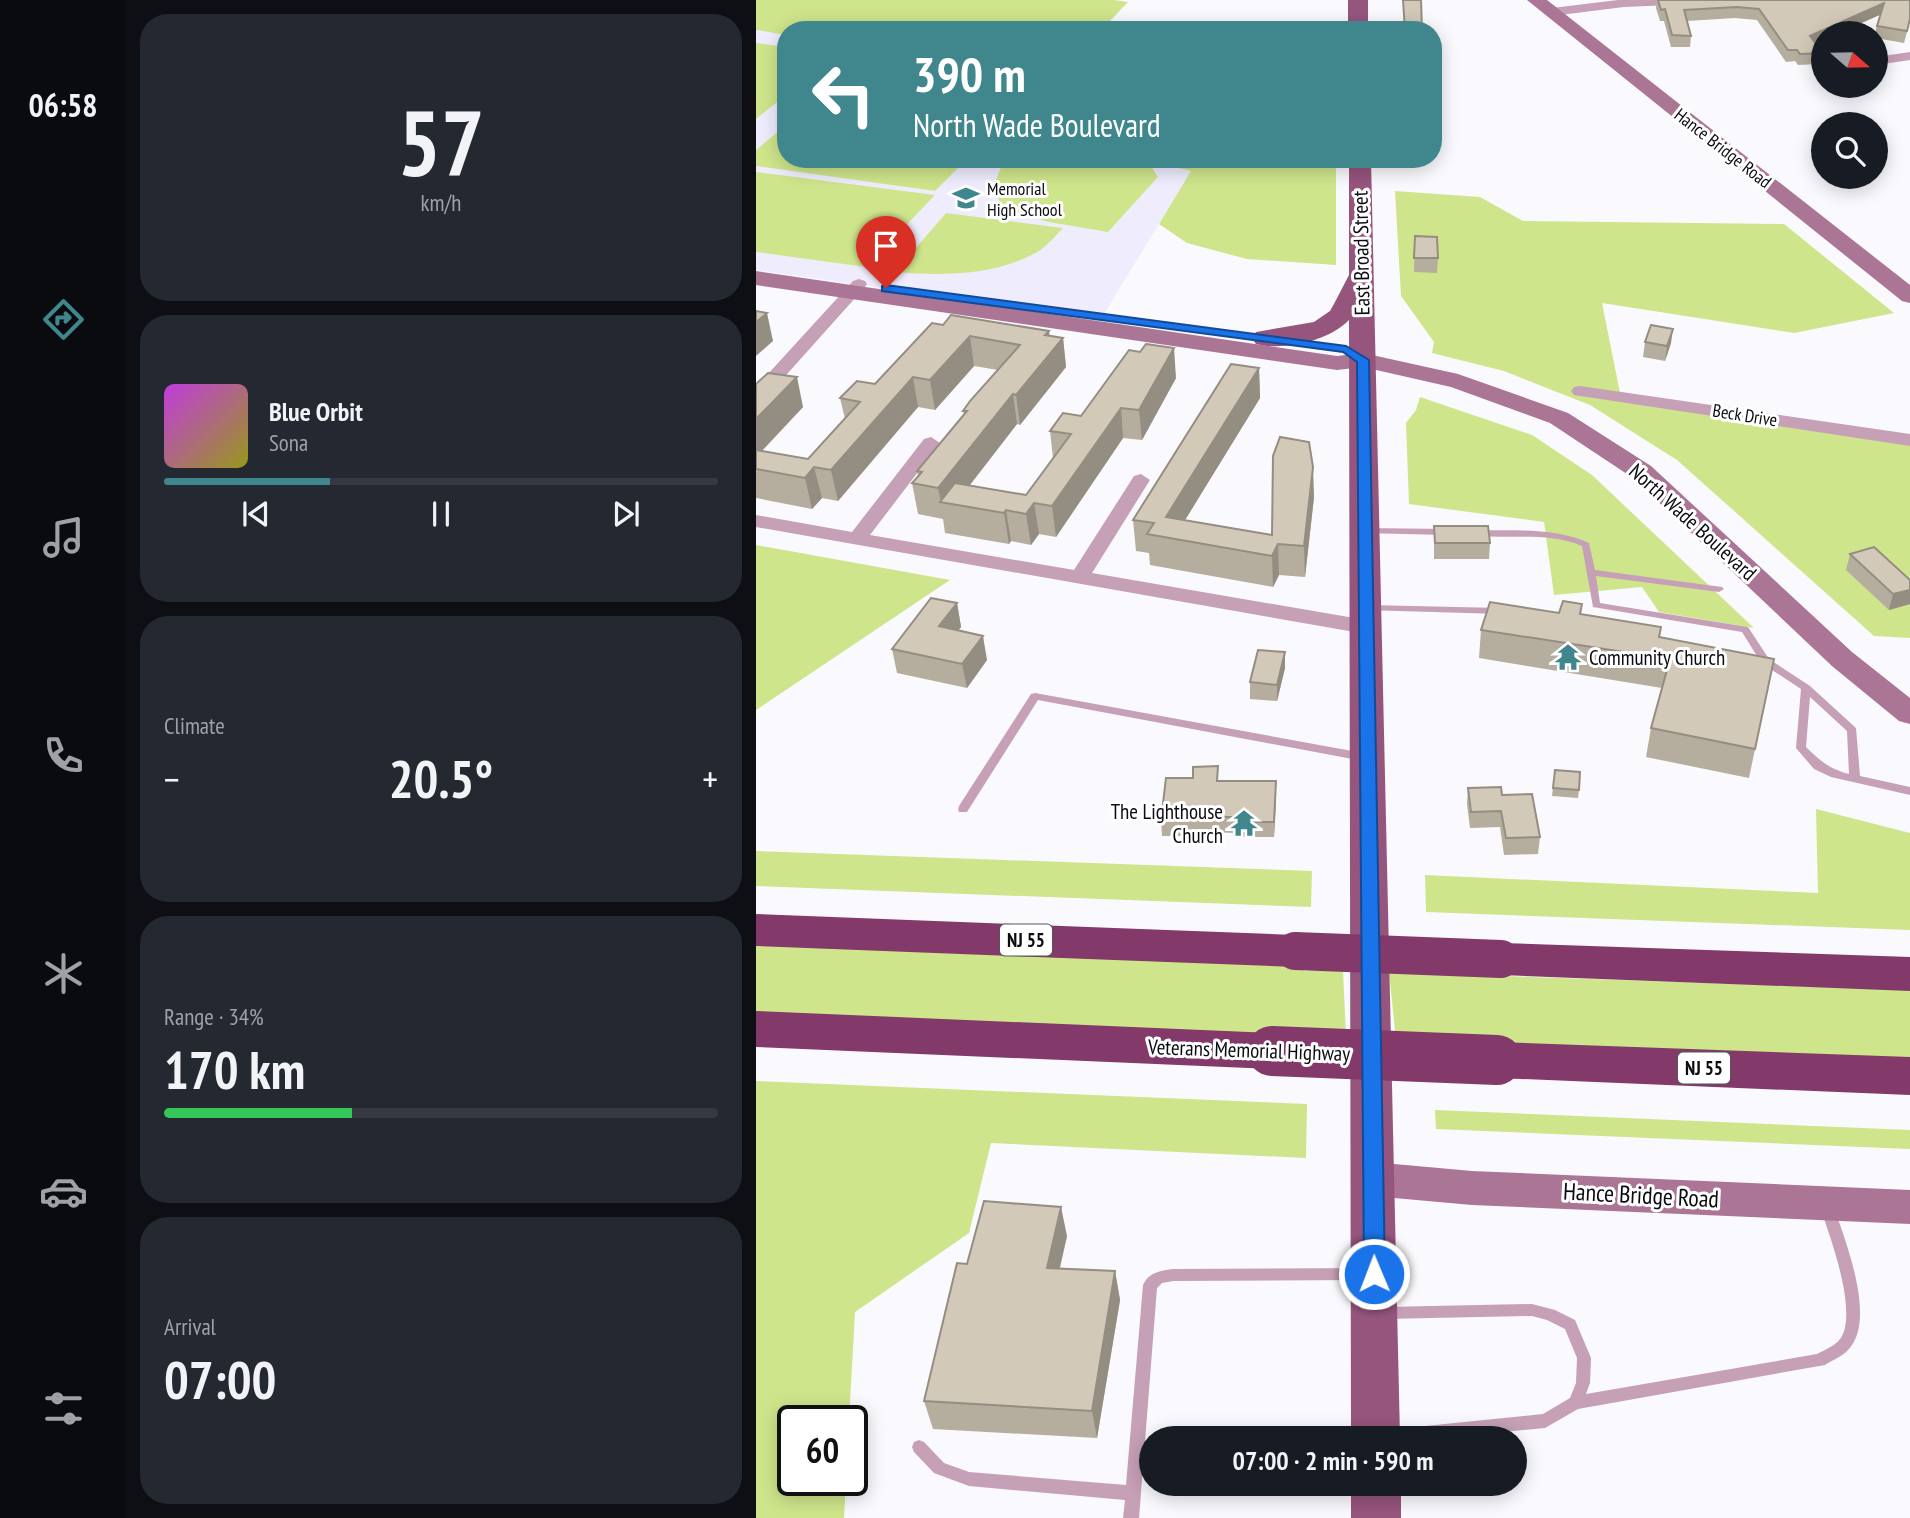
<!DOCTYPE html>
<html lang="en">
<head>
<meta charset="utf-8">
<style>
	:root { --surface:#171b24; --page:#242831; --text:#f1f3f6; --muted:#9ea1a6; --line:#363941; --accent:#40878d }
	body { margin:0; font-family:"PT Sans Narrow",sans-serif; background:var(--page); color:var(--text); height:100vh; display:flex; flex-direction:column; font-size:26px; white-space:nowrap }
	* { box-sizing:border-box; margin:0 }
	p { font-size:23px; color:var(--muted) }
	.icon { flex:none; width:38px; height:38px; fill:none; stroke:currentColor; stroke-width:2; stroke-linecap:round; stroke-linejoin:round }
	.map { position:relative; flex:1; overflow:hidden }
	.side { display:flex; flex-direction:column; gap:14px; padding:14px; background:#0d0f14; width:630px }
	.side>* { flex:none }
	.banner { position:absolute; left:21px; top:21px; width:665px; height:147px; border-radius:28px; box-shadow:0 4px 18px #0003; background:#40878d; color:#fff; overflow:hidden }
	.needle { width:46px; rotate:110deg }
	.tools { position:absolute; left:1055px; top:21px; display:grid; gap:14px }
	.tools a { display:grid; place-items:center; width:77px; height:77px; border-radius:50%; background:var(--surface); box-shadow:0 4px 18px #0003; font-size:35px }
	.speed { position:absolute; left:21px; top:1405px; display:flex; gap:14px; font-size:35px; font-weight:700; text-align:center }
	.speed>* { display:grid; place-content:center; width:91px; height:91px; border-radius:50%; background:var(--surface); box-shadow:0 4px 18px #0003; line-height:1 }
	.speed .limit { border:4px solid #111; border-radius:10px; background:#fff; color:#111 }
	.pin { position:absolute; display:grid; place-items:center; width:60px; height:60px; color:#fff; margin:-72px -30px; border-radius:50% 50% 50% 0; rotate:-45deg; box-shadow:0 0 7px #0007 }
	.pin .icon { rotate:45deg }
	.me { position:absolute; width:77px; margin:-38px; rotate:359deg; stroke-linejoin:round; filter:drop-shadow(0 0 5px #0008) }
	.turn { display:flex; align-items:center; gap:24px; height:147px; padding:0 21px; font-size:32px }
	.turn .icon { width:91px; height:91px; stroke-width:2.5 }
	.turn b { display:block; font-size:49px; line-height:60px }
	.big { font-size:52px; font-weight:600; line-height:1.1 }
	.side .widget { flex:1; display:flex; flex-direction:column; justify-content:center; gap:10px; min-width:0; padding:0 24px; border-radius:28px; background:var(--page) }
	.side .dial { align-items:center; gap:0 }
	.dial b { font-size:91px; line-height:1 }
	.song { display:flex; align-items:center; gap:21px }
	.cover { width:84px; height:84px; border-radius:10px; background:linear-gradient(135deg,hsl(290 70% 55%),hsl(60 70% 35%)) }
	.played { height:7px; border-radius:4px; background:linear-gradient(90deg,var(--accent) 30%,var(--line) 30%) }
	.keys { display:flex; justify-content:space-around; direction:ltr }
	.heat { display:flex; justify-content:space-between; align-items:center; font-size:38px; direction:ltr }
	.charge { height:10px; border-radius:5px; background:linear-gradient(90deg,#34c759 34%,var(--line) 0) }
	.trip { position:absolute; left:383px; top:1426px; width:388px; height:70px; border-radius:35px; background:var(--surface); box-shadow:0 4px 18px #0003; font-weight:600; line-height:70px; text-align:center }
	main { display:flex; flex:1; min-height:0 }
	.tab-bar { display:flex; flex-direction:column; width:126px; justify-content:space-around; align-items:center; background:#090b0e; color:var(--muted) }
	.tab-bar .icon { width:49px; height:49px }
	.tab-bar .current { color:var(--accent) }
	.tab-bar b { font-size:32px; color:var(--text) }
	.map>svg:first-child { display:block }
	.built { fill:#efedfd }
	.green { fill:#cfe58b }
	.lines { fill:none; stroke-linecap:round; stroke-linejoin:round }
	.lane { fill:#c6a0b6; fill-rule:evenodd }
	.street { fill:#c6a0b6; fill-rule:evenodd }
	.secondary { fill:#ab7595; fill-rule:evenodd }
	.primary { fill:#96557d; fill-rule:evenodd }
	.highway { fill:#833969; fill-rule:evenodd }
	.highway-bridge-far1 { stroke:#833969; stroke-width:38 }
	.highway-bridge { stroke:#833969; stroke-width:50 }
	.wall { fill:#b5ad9e }
	.shaded-wall { fill:#948d81 }
	.building { fill:#d3c9b8; stroke:#948d81; stroke-width:2 }
	.route { fill:#1a73e8; stroke:#114b97; stroke-width:2 }
	.labels { text-anchor:middle; dominant-baseline:central; stroke-width:6; stroke-linejoin:round; paint-order:stroke }
	.far-street-label { font-size:18px; fill:#0c0b11; stroke:#fff }
	.far-poi-label { font-size:18px; fill:#0c0b11; stroke:#fff; text-anchor:start }
	.shield { fill:#fff; stroke:#555458; stroke-width:2 }
	.shield-label { font-size:19px; font-weight:bold; fill:#0c0b11 }
	.street-label { font-size:21px; fill:#0c0b11; stroke:#fff }
	.poi-label { font-size:21px; fill:#0c0b11; stroke:#fff; text-anchor:start }
	.near-street-label { font-size:24px; fill:#0c0b11; stroke:#fff }
</style>
</head>
<body>
<main>
<nav class="tab-bar">
<b>06:58</b>
<svg class="icon current" aria-label="directions" viewBox="0 0 24 24"><path d="M12 3l9 9-9 9-9-9zM9 14v-3h6M13 9l2 2-2 2"/></svg>
<svg class="icon" aria-label="music" viewBox="0 0 24 24"><path d="M9 18V5l10-2v13"/><circle cx="6" cy="18" r="3"/><circle cx="16" cy="16" r="3"/></svg>
<svg class="icon" aria-label="phone" viewBox="0 0 24 24"><path d="M5 4h4l2 5-3 2q2 4 5 5l2-3 5 2v4C11 20 4 13 5 4z"/></svg>
<svg class="icon" aria-label="climate" viewBox="0 0 24 24"><path d="M12 3v18M4 7l16 10M4 17L20 7"/></svg>
<svg class="icon" aria-label="car" viewBox="0 0 24 24"><path d="M5 17H2v-5l4-1 3-4h7l3 4 3 1v5h-3M9 17h6M6 11h13"/><circle cx="7" cy="17" r="2"/><circle cx="17" cy="17" r="2"/></svg>
<svg class="icon" aria-label="filters" viewBox="0 0 24 24"><path d="M4 7h16M4 17h16"/><circle cx="9" cy="7" r="2"/><circle cx="15" cy="17" r="2"/></svg>
</nav>
<section class="side">
<div class="widget dial"><b>57</b><p>km/h</p></div>
<div class="widget">
<div class="song"><i class="cover"></i><div><b>Blue Orbit</b><p>Sona</p></div></div>
<div class="played"></div>
<div class="keys"><svg class="icon" aria-label="previous" viewBox="0 0 24 24"><path d="M18 5L8 12l10 7zM5 5v14"/></svg><svg class="icon" aria-label="pause" viewBox="0 0 24 24"><path d="M8 5v14M16 5v14"/></svg><svg class="icon" aria-label="next" viewBox="0 0 24 24"><path d="M6 5l10 7-10 7zM19 5v14"/></svg></div>
</div>
<div class="widget"><p>Climate</p>
<div class="heat"><a>−</a><b class="big">20.5°</b><a>+</a></div>
</div>
<div class="widget"><p>Range · 34%</p><b class="big">170 km</b><div class="charge"></div></div>
<div class="widget"><p>Arrival</p><b class="big">07:00</b></div>
</section>
<div class="map">
<svg width="1154" height="1518" viewBox="0 0 1154 1518">
	<rect width="100%" height="100%" fill="#faf9fd"/>
	<path class="built" d="M0 30 30 35V159H384L435 171 345 319 0 270Z"/>
	<g class="green">
		<path d="M0 0H358L372 2 351 24 523 27 520 30H30V35L0 30Z"/>
		<path d="M0 43 30 47V95L0 119Z"/>
		<path d="M30 125V159H211L179 191 0 166V150Z"/>
		<path d="M252 159H369L394 165 402 177 352 232 293 222 250 210 236 190 246 165Z"/>
		<path d="M385 159H580V265L491 259 431 243 403 224 435 171Z"/>
		<path d="M0 172 179 195 110 267 0 252Z"/>
		<path d="M639 191 724 197 767 221 1028 224 1138 313 1038 333 846 303 865 398 1154 440V638L1118 636 921 460 834 405 748 371 676 353 678 342 645 296Z"/>
		<path d="M190 213 307 228C300 235 292 245 283 251 240 276 187 276 139 272Z"/>
		<path d="M664 397 776 435 836 475 998 628 903 612 886 587 798 595 788 522 653 504 650 423 660 410Z"/>
		<path d="M0 545 194 580 0 710Z"/>
		<path d="M1060 809 1154 833V930L670 912 669 875 1062 893Z"/>
		<path d="M0 851 556 871 555 907 0 886Z"/>
		<path d="M0 942 538 962 548 971 587 970 590 1036 517 1040 0 1019Z"/>
		<path d="M633 972 1154 990V1059L640 1040Z"/>
		<path d="M0 1081 551 1104 550 1158 235 1143 213 1233 99 1312 93 1421H37V1480L90 1481 88 1518H0Z"/>
		<path d="M679 1110 1154 1130V1149L680 1129Z"/>
	</g>
	<g class="lines">
		<g class="lane">
			<path d="M609 528 691 529 696 532 691 535 606 533 604 531 606 529Z"/>
			<path d="M721 530C758 531 799 527 833 543L839 570 966 587 968 589 963 592 840 576 844 603 992 627 1013 659 1054 686 1100 728 1104 776 1154 787V795L1075 777 1058 769 1040 748 1045 689 1001 660 999 658 1001 656 986 632 837 607 826 546C792 531 753 540 718 535L716 533ZM1054 697 1091 731 1093 774C1074 769 1064 761 1050 747Z"/>
			<path d="M611 605 745 608 750 611 745 614 608 610 606 608Z"/>
			<path d="M279 693 607 753 612 757 607 761 282 700 211 812H203L202 809 203 806 275 694Z"/>
			<path d="M1072 1204 1077 1206 1079 1210C1090 1243 1121 1321 1092 1350 1086 1357 1076 1360 1069 1365L822 1409 789 1428 685 1438H613L615 1433 620 1431 787 1414 814 1398 820 1383 821 1358 809 1329 791 1320 776 1316 628 1319 623 1317 621 1313 623 1309 628 1307 776 1304 799 1310 819 1320 835 1358 834 1383 830 1394 1061 1354C1071 1349 1083 1344 1087 1334 1099 1305 1075 1239 1065 1210L1067 1206Z"/>
			<path d="M608 1268 613 1270 615 1274 613 1278 608 1280 417 1281 406 1283 401 1288 383 1518H367L369 1500 213 1486 178 1473 158 1452 156 1447 158 1442 163 1440 168 1442 188 1463 213 1472 370 1485 387 1285C393 1272 404 1271 417 1269Z"/>
		</g>
		<g class="street">
			<path d="M862 0H945L939 4 868 7 796 16 790 12 796 8Z"/>
			<path d="M1154 52V60L1120 65V57Z"/>
			<path d="M103 279 109 281 111 284 109 287 6 402 0 403V387L97 281Z"/>
			<path d="M824 386 1154 434V446L818 395 815 391 818 387Z"/>
			<path d="M175 437 184 443 114 535 318 570 378 476 385 474 394 480 336 573 610 620 617 622 620 627 617 632 610 634 0 527V515L96 532 168 439Z"/>
		</g>
		<g class="secondary">
			<path d="M771 0H791L1154 285V303L1146 301Z"/>
			<path d="M0 271 581 356 607 353 702 374 812 413 895 466 1096 652 1154 698V724L1143 721 1076 666 877 478 794 423 695 387 607 367 581 370 0 285Z"/>
			<path d="M616 1162 716 1171 1154 1190V1224L716 1205 616 1196 602 1191 596 1179 602 1167Z"/>
		</g>
		<g class="primary">
			<rect x="592" y="0" width="20" height="30"/>
			<path d="M593 159H615L644 1438H595L593 320C573 341 528 351 500 344L496 338 500 332 558 322 574 311 579 302 593 275Z"/>
			<rect x="595" y="1484" width="50" height="34"/>
		</g>
		<g class="highway">
			<path d="M0 914 539 935 554 939 560 951 554 963 539 967 0 946Z"/>
			<path d="M745 943 1154 957V991L745 975 730 971 723 959 730 947Z"/>
			<path d="M0 1011 516 1033 532 1038 539 1051 532 1064 516 1069 0 1047Z"/>
			<path d="M741 1042 1154 1057V1095L741 1078 725 1073 718 1060 725 1047Z"/>
		</g>
		<path class="highway-bridge-far1" d="M539 951 745 959"/>
		<path class="highway-bridge" d="M516 1051 741 1060"/>
	</g>
	<g class="wall">
		<path d="M901 0H1154V21L1148 43 1120 38 1119 33 1124 14 1083 33H1068V40L1060 44 1067 53 1065 64 1042 65 1039 61 1030 62 1001 20 979 18 931 21 935 36 934 47H915L908 21H904L900 8Z"/>
		<path d="M659 236 682 258 681 273 658 272Z"/>
		<path d="M187 325 293 331V336L307 338 310 367 264 425 261 424 214 485 270 495 297 458 294 431 325 416 420 378 386 440 367 438 300 537 283 534 275 545 255 541 253 544 189 533 187 519 162 514 156 483 162 476 161 471 208 414 207 411 242 370 218 366 179 410 162 407 82 501 66 498 56 509 0 498V384L47 407 6 451 52 459 89 419 84 398 119 384Z"/>
		<path d="M889 342 915 343 909 361 887 357Z"/>
		<path d="M503 368 504 398 429 520 516 535 558 497 549 577 523 575 517 587 394 565 393 553 380 551 377 520Z"/>
		<path d="M678 526 734 543 733 559H678Z"/>
		<path d="M1094 554 1154 580V604L1133 610 1090 570Z"/>
		<path d="M201 603 205 627 202 630 231 660 211 688 141 673 136 649Z"/>
		<path d="M826 604 825 614 904 637 999 749 993 778 890 757 895 728 906 688 723 658 725 630 803 613Z"/>
		<path d="M529 652V668L521 701 494 699V682Z"/>
		<path d="M462 766V781L520 797 518 837H485V833L427 832V836H406L405 820 437 778Z"/>
		<path d="M799 770 823 790 822 798 796 796Z"/>
		<path d="M712 788 784 837 782 854 748 855 744 827 714 828 711 804Z"/>
		<path d="M311 1236 304 1268 359 1271 364 1300 341 1438 177 1429 168 1401 211 1264Z"/>
	</g>
	<g class="shaded-wall">
		<path d="M1128 3 1126 14 1083 33H1068V40L1052 47 1054 36Z"/>
		<path d="M11 313 17 341 0 356V322Z"/>
		<path d="M917 329 915 343 909 361 911 346Z"/>
		<path d="M293 331 295 352 307 338 310 367 264 425 260 395 289 335Z"/>
		<path d="M214 336 218 366 179 410 174 380Z"/>
		<path d="M418 348 420 378 386 440 383 410Z"/>
		<path d="M503 368 504 398 418 538 410 517Z"/>
		<path d="M41 377 47 407 0 457V419Z"/>
		<path d="M157 377 162 407 82 501 75 470Z"/>
		<path d="M257 394 261 424 199 504 185 502 182 488Z"/>
		<path d="M365 408 367 438 300 537 296 506Z"/>
		<path d="M58 467 66 498 56 509 49 478Z"/>
		<path d="M557 467 558 497 549 577 548 546Z"/>
		<path d="M278 503 283 534 275 545 270 514Z"/>
		<path d="M250 510 255 541 253 544 248 513Z"/>
		<path d="M522 544 523 575 517 587 516 556Z"/>
		<path d="M1154 590V604L1133 610 1137 594Z"/>
		<path d="M201 603 205 627 187 650 183 626Z"/>
		<path d="M227 636 231 660 211 688 206 664Z"/>
		<path d="M529 652V668L521 701V685Z"/>
		<path d="M520 781V797L518 837V822Z"/>
		<path d="M305 1207 311 1236 297 1296 291 1268Z"/>
		<path d="M359 1271 364 1300 341 1438 336 1411Z"/>
	</g>
	<g class="building">
		<path d="M647 0H665L666 30H649Z"/>
		<path d="M902 0H1154V19L1151 31 1121 26 1128 3 1054 36 1067 53 1044 54 1041 50H1032L1003 9 981 7 928 10 935 36 916 35 909 9 905 10Z"/>
		<rect x="677" y="96" width="1" height="29"/>
		<path d="M659 236 681 237 682 258H658Z"/>
		<path d="M0 311 11 313 0 322Z"/>
		<path d="M195 315 293 331 289 335 307 338 260 395 257 394 182 488 156 483 166 472 161 471 211 411H207L214 401 264 345 214 336 174 380 157 377 75 470 58 467 49 478 0 469V450L52 459 104 402 84 398 101 381 119 384 176 323 187 325Z"/>
		<path d="M895 325 917 329 911 346 889 342Z"/>
		<path d="M390 344 418 348 383 410 365 408 296 506 278 503 270 514 250 510 248 513 184 502 199 483 270 495 315 434 294 431 307 413 325 416 373 350 384 352Z"/>
		<path d="M475 364 503 368 410 517 516 535 517 456 524 437 553 442 557 467 548 546 522 544 516 556 391 534 398 523 377 520Z"/>
		<path d="M12 373 41 377 0 419V384Z"/>
		<path d="M678 526H732L734 543H679Z"/>
		<path d="M1118 547 1154 580V590L1137 594 1094 554Z"/>
		<path d="M175 598 201 603 183 626 227 636 206 664 136 649Z"/>
		<path d="M807 601 826 604 824 614 905 627 903 637 1018 659 999 749 895 728 914 659 725 630 734 602 803 613Z"/>
		<path d="M502 650 529 652 521 685 494 682Z"/>
		<path d="M462 766 461 781H520L518 822H484V817H426V821L405 820 410 778H437V767Z"/>
		<path d="M799 770 824 772 823 790 797 788Z"/>
		<path d="M745 787 746 795 776 794 784 837 750 838 745 811 715 812 712 788Z"/>
		<path d="M228 1201 305 1207 291 1268 359 1271 336 1411 168 1401 201 1263 211 1264Z"/>
	</g>
	<path class="route" d="M130 285 590 346 613 360 629 1274 625 1280 618 1283 611 1280 608 1274 601 362 587 352 126 291V286Z"/>
	<defs>
		<symbol id="school-bare" viewBox="-9 -9 18 18"><path d="M0-5L7-2L0 1L-7-2ZM-4 1L0 2.5L4 1V4Q0 6-4 4Z" fill="#40878d" stroke="#fff" stroke-width="2.5" paint-order="stroke"/></symbol>
		<symbol id="temple-bare" viewBox="-9 -9 18 18"><path d="M0-6L5-2H3V0L6.5 2.5H4V6H1.5V3h-3V6H-4V2.5H-6.5L-3 0V-2H-5Z" fill="#40878d" stroke="#fff" stroke-width="2.5" paint-order="stroke"/></symbol>
	</defs>
	<g fill-rule="evenodd">
		<use href="#school-bare" x="191" y="179" width="38" height="38"/>
		<use href="#temple-bare" x="793" y="638" width="38" height="38"/>
		<use href="#temple-bare" x="469" y="804" width="38" height="38"/>
	</g>
	<g class="labels">
		<g class="far-street-label">
			<text transform="translate(967 148) rotate(38)">Hance Bridge Road</text>
			<text transform="translate(989 415) rotate(9)">Beck Drive</text>
		</g>
		<g class="far-poi-label">
			<text x="231" y="188">Memorial<tspan x="231" dy="21">High School</tspan></text>
		</g>
		<g class="shield">
			<rect x="244" y="924.5" width="52" height="31" rx="5"/>
			<rect x="922" y="1052.5" width="52" height="31" rx="5"/>
		</g>
		<g class="shield-label">
			<text x="270" y="940">NJ 55</text>
			<text x="948" y="1068">NJ 55</text>
		</g>
		<g class="street-label">
			<text transform="translate(605 253) rotate(-91)">East Broad Street</text>
			<text transform="translate(937 522) rotate(42)">North Wade Boulevard</text>
			<text transform="translate(493 1050) rotate(2)">Veterans Memorial Highway</text>
		</g>
		<g class="poi-label">
			<text x="833" y="657">Community Church</text>
			<text x="467" y="811" text-anchor="end">The Lighthouse<tspan x="467" dy="24">Church</tspan></text>
		</g>
		<g class="near-street-label">
			<text transform="translate(885 1195) rotate(3)">Hance Bridge Road</text>
		</g>
	</g>
</svg>
<div class="tools">
<a><svg class="needle" viewBox="-14 -14 28 28"><path d="M0-13l5 13h-10z" fill="#e53935"/><path d="M0 13l5-13h-10z" fill="#9ea1a6"/></svg></a>
<a><svg class="icon" aria-label="search" viewBox="0 0 24 24"><circle cx="10" cy="10" r="6"/><path d="M15 15l6 6"/></svg></a>
</div>
<div class="speed"><div class="limit">60</div></div>
<div class="pin" style="left:130px;top:288px;background:#d93025"><svg class="icon" aria-label="arrive" viewBox="0 0 24 24"><path d="M6 21V4h12l-3 4 3 4H6"/></svg></div>
<svg class="me" style="left:618px;top:1274px" viewBox="-20 -20 40 40"><circle r="17" fill="#1a73e8" stroke="#fff" stroke-width="3"/><path d="M0-11L8 9 0 5-8 9z" fill="#fff"/></svg>
<div class="trip">07:00 · 2 min · 590 m</div>
<div class="banner">
<div class="turn"><svg class="icon" aria-label="left" viewBox="0 0 24 24"><path d="M17 20v-9H6M10 6l-5 5 5 5"/></svg><div><b>390 m</b>North Wade Boulevard</div></div>
</div>
</div>
</main>
</body>
</html>
